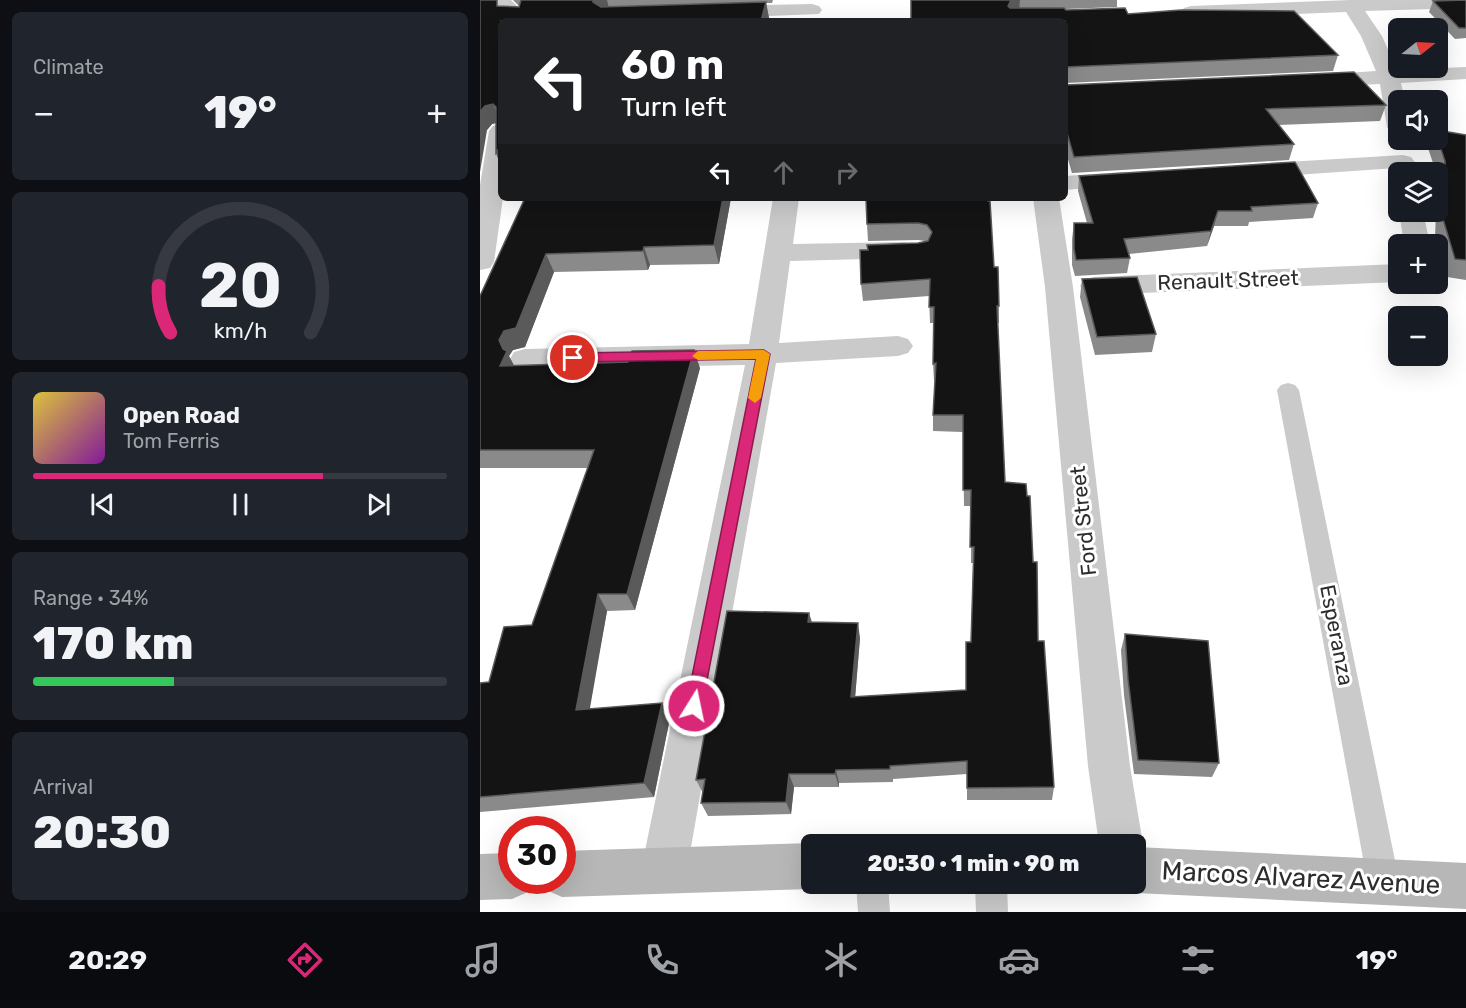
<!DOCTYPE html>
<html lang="en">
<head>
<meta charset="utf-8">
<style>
	:root { --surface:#171b24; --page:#20242c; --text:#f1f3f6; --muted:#9ea1a6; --line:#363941; --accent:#db2777 }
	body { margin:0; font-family:Rubik,sans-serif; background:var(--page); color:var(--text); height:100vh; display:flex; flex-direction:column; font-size:22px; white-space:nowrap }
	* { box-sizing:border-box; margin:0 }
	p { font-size:20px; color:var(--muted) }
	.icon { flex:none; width:33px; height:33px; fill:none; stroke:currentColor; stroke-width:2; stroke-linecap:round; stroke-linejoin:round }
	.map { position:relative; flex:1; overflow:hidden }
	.details { display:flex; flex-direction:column; gap:12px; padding:12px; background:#0d0f14; width:480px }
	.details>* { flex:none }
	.top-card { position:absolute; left:18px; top:18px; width:570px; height:183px; border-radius:9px; box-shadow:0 6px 24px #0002; background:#202124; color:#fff; overflow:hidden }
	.needle { width:39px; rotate:72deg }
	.buttons { position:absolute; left:908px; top:18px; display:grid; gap:12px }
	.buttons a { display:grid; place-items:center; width:60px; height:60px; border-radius:9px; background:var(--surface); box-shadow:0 6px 24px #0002; font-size:30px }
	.speed { position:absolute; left:18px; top:816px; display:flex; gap:12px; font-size:30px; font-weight:700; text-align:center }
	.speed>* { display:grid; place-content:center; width:78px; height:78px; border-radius:50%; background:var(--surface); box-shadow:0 6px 24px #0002; line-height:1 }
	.speed .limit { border:9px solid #d22; background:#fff; color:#111 }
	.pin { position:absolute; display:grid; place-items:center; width:51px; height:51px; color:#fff; margin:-26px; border:3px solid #fff; border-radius:50%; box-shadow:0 2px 6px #0007 }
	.me { position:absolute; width:66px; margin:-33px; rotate:10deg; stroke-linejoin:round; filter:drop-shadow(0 0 4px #0008) }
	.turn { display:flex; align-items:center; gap:21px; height:126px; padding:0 24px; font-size:27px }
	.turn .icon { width:78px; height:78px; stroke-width:2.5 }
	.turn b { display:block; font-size:42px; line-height:51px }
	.lanes { display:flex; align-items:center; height:57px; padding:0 24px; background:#0003; justify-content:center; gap:30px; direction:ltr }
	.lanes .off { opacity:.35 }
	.big { font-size:45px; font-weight:800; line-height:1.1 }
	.details .tile { flex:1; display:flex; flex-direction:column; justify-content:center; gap:9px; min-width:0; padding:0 21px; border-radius:9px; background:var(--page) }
	.details .dial { align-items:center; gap:0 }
	.dial svg { height:156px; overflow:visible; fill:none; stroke:var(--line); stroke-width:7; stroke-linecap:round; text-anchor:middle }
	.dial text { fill:var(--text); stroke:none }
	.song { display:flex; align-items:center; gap:18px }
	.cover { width:72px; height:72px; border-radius:9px; background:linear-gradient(135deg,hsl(50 70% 55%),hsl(290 70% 35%)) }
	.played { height:6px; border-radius:3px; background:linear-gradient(90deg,var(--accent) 70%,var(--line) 70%) }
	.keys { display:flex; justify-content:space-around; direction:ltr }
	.heat { display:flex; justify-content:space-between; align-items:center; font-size:33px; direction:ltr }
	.charge { height:9px; border-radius:4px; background:linear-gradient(90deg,#34c759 34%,var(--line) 0) }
	.trip { position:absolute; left:321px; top:834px; width:345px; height:60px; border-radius:9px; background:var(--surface); box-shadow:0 6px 24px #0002; font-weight:800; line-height:60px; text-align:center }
	.tabs { display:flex; height:96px; justify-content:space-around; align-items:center; background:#090b0e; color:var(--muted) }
	.tabs .icon { width:42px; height:42px }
	.tabs .current { color:var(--accent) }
	.tabs b { font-size:27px; color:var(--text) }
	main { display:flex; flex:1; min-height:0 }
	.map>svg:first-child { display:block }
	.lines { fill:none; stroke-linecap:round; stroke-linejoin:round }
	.lane { fill:#cacaca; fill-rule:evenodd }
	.street { fill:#cacaca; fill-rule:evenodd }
	.secondary { fill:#b7b7b7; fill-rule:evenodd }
	.wall { fill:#8a8a8a }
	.shaded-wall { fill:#5a5a5a }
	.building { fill:#141414; stroke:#5a5a5a; stroke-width:1.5 }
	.route { fill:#db2777; stroke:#8e194d; stroke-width:1.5 }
	.slow { fill:#f59e0b }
	.labels { text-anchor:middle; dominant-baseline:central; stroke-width:6; stroke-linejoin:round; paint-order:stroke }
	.street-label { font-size:21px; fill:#2d2d2d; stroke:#fff }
	.near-street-label { font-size:26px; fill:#2d2d2d; stroke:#fff }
</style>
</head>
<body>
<main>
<section class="details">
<div class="tile"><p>Climate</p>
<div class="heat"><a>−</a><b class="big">19°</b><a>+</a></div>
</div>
<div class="tile dial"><svg viewBox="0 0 100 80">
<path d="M14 69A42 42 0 1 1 86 69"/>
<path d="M14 69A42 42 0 0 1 8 45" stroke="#db2777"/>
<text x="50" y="56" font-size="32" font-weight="700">20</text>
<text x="50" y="72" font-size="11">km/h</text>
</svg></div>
<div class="tile">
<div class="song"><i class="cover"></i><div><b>Open Road</b><p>Tom Ferris</p></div></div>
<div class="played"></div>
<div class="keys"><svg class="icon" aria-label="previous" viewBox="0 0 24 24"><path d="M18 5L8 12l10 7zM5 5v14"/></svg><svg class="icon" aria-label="pause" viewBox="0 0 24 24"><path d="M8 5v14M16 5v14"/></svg><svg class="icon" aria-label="next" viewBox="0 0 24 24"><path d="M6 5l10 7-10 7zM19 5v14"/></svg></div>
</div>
<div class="tile"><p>Range · 34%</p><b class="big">170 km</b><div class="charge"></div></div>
<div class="tile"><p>Arrival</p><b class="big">20:30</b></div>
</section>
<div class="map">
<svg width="986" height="912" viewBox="0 0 986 912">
	<rect width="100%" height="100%" fill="#fff"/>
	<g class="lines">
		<g class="lane">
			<path d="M808 383 815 385 819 390 919 880 914 891 903 896 892 891 887 880 797 390 801 385Z"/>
			<path d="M376 884H408L410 912H378Z"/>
			<path d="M495 884H527L528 912H496Z"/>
		</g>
		<g class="street">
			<path d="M10 0H31L46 15 45 21H25L26 16Z"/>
			<path d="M871 0H986V8L885 11 902 36 917 70 986 67V79L921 83 925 100H918V134L910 132 907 127 900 84 836 87 828 86 825 81 828 76 836 75 896 71 881 36 866 12 711 18 704 16 701 12 704 8 711 6Z"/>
			<path d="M332 4 339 6 342 10 339 14 242 18 235 16 232 12 235 8 242 6Z"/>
			<path d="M21 124V198H23L14 262 10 268 0 270V185L9 131 13 126Z"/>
			<path d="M923 155 931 157 935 162 931 167 772 178 763 176 760 171 763 166 772 164Z"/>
			<path d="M643 172 652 174 655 179 652 184 585 190V176Z"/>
			<path d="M293 198H319L313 244 424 242 433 244 437 250 433 256 424 258 310 261 299 343 418 336 428 339 433 346 428 353 418 356 296 363 207 870 200 886 184 893 168 886 161 870 265 365 45 369 34 366 30 359 34 352 45 349 269 344Z"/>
			<path d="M553 198H579L593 287 650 766 663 844 656 860V844H619L608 766 565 287Z"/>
			<path d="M919 212H943L950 244H924Z"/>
			<path d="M918 264V282L614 295 604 292 600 286 604 280 614 277Z"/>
		</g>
		<g class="secondary">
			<path d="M332 843 335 844H332V884H345L332 889 82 897 66 890 62 880H82V851Z"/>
			<path d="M656 847 986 863V909L656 893 640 886 639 884H656Z"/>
			<path d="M32 853V880H53L48 892 32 899 0 900V854Z"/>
		</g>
	</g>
	<g class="wall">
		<path d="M33 0H293L292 3H286L289 18 288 21H21V166L16 153V123L12 124 7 130 20 6 39 7V6Z"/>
		<path d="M431 0H637V7L585 9 586 10 648 14 858 55 853 71 585 83V21Z"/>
		<path d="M986 0V38L975 39 949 12 953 1Z"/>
		<path d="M585 84 586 85 906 105 900 121 799 125 814 144 809 160 592 173 585 149Z"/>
		<path d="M957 130 986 135V280L967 277 955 237 956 212H957V172H956L948 148 951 140H957Z"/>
		<path d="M599 176 838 203 833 218 769 222 768 226H734L727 246 649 254 650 258 647 273 595 276 592 265V239L594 223H607L598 191Z"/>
		<path d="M45 198H251L239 264 170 265 168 270 74 272 45 347 33 350 29 356 34 366 220 368 155 610 127 611 109 708 190 718 174 797 0 812V683L9 682 52 625 108 468H0V296Z"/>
		<path d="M508 198 514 267 519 306V323H517L525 482 553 562 558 641 574 787 572 800H487V774L413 779V782L359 783V787H314L311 814 228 816 221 803 223 793 216 780 329 613 332 622 380 638 375 697 486 690 491 642 493 563H491V506H484L483 432 453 431V415L455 380H454L453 364 454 323H450L449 296 383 301 381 284 388 250 438 243 445 241 438 240 388 241 387 224Z"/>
		<path d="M602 279 676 334 672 352 615 355 600 297Z"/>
		<path d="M645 634 739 763 732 777 654 774 644 695 641 650Z"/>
	</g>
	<g class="shaded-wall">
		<path d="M113 0H127L129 8 117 15Z"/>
		<path d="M531 0H540L539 11 531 14 528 6Z"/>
		<path d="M286 2 289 18 288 21H281Z"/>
		<path d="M13 104 20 122 12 124 7 130 0 172V112L5 106Z"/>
		<path d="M21 145V166L16 153Z"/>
		<path d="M243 198H251L239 264 234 245Z"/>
		<path d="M738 211 734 226 727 246 731 231Z"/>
		<path d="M164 247 170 265 168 270 163 251Z"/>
		<path d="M66 254 74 272 45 347 33 350 29 356 36 369 20 366 19 340 24 331Z"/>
		<path d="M214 350 220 368 155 610 147 594Z"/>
		<path d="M118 594 127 611 107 725 96 710Z"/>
		<path d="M329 613 333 628 328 622Z"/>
		<path d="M378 623 380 638 374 711 371 697Z"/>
		<path d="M182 703 190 718 174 797 164 783Z"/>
		<path d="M356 770 359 783V787L355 774Z"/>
		<path d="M309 774 314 787 311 814 306 802Z"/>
	</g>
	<g class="building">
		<path d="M0 0H17V6L39 7 41 0H113V2L121 7 286 2 281 21H21V145L16 153V107L13 104 5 106 0 112Z"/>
		<path d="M431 0H531L528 6 530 8H584L586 10 645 8 648 14 701 10 814 11 858 55 586 67 585 68V21H431Z"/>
		<path d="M986 0V28H979L953 1Z"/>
		<path d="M874 72 906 105 786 109 814 144 594 157 587 133H585V84L586 85Z"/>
		<path d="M957 130 986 135V260L975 259 963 219 965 161 957 137Z"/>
		<path d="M815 162 838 203 771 207 772 211H738L731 231 644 239 650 258 596 260 594 249V223H613L599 176Z"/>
		<path d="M45 198H243L234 245 164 247 163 251 66 254 36 328 24 331 19 340 23 349 27 351 20 366 148 362 152 351 214 350 147 594H118L96 710 182 703 164 783 0 797V683L9 682 24 627 52 625 114 450H0V296Z"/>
		<path d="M386 198H508V201H510L514 267H518L519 306H517L525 482 546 484 547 496H550L553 562H557L558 641H564L574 787 487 788V761L410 766V769L356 770 355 774H309L306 802 221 803 225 779 216 780 247 611 329 613 328 622 378 623 371 697 486 690V642H491L494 547H490L491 490H483V415H453L456 363 453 364 454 307H449L450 279 381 284 380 250H388L387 245 438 243 448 241 452 232 447 225 438 223 387 224Z"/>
		<path d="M657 277 676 334 617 337 602 279Z"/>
		<path d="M645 634 728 641 739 763 658 760 648 679Z"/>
	</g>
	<path class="route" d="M284 350 290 354 222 706 220 711 214 713 208 711 206 706 276 359 93 362 86 358 93 353Z"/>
	<path class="slow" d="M284 350 290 354 281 398 275 403 268 398 276 359 218 360 212 356 218 351Z"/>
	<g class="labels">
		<g class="street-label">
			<text transform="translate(748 280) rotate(-2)">Renault Street</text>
			<text transform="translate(603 521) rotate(-96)">Ford Street</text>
			<text transform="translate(857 635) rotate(79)">Esperanza</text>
		</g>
		<g class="near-street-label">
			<text transform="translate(821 878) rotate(3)">Marcos Alvarez Avenue</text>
		</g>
	</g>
</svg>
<div class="buttons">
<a><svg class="needle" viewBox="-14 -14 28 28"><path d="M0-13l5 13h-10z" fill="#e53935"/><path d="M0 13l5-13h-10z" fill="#9ea1a6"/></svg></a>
<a><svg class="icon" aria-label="sound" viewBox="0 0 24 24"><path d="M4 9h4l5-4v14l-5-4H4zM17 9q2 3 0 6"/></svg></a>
<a><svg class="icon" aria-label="layers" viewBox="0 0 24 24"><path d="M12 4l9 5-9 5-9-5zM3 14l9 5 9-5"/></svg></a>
<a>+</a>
<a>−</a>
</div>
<div class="speed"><div class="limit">30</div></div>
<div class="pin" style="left:93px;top:358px;background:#d93025"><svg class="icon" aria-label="arrive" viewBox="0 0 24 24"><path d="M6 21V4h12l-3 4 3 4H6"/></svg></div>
<svg class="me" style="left:214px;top:706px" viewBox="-20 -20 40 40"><circle r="17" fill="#db2777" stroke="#fff" stroke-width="3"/><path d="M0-11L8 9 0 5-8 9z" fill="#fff"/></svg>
<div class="trip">20:30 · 1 min · 90 m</div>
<div class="top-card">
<div class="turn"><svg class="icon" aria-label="left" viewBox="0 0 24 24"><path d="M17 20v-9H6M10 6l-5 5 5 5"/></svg><div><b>60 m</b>Turn left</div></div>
<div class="lanes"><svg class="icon" aria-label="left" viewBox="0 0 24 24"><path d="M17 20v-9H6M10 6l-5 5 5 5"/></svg><svg class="icon off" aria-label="ahead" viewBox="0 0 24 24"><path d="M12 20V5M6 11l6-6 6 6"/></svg><svg class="icon off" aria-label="right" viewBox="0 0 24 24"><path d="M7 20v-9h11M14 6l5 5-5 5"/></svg></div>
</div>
</div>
</main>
<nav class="tabs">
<b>20:29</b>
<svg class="icon current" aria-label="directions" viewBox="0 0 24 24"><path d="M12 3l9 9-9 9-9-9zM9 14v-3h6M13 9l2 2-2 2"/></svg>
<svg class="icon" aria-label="music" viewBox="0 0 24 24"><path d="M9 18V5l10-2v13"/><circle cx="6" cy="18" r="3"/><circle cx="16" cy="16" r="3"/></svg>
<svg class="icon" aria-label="phone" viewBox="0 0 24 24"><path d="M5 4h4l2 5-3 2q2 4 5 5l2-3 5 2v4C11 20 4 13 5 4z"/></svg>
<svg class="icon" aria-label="climate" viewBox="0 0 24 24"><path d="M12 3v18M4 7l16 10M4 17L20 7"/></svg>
<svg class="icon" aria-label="car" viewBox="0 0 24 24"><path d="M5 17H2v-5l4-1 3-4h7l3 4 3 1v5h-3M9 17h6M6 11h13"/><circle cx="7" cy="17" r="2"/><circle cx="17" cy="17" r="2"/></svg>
<svg class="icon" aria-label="filters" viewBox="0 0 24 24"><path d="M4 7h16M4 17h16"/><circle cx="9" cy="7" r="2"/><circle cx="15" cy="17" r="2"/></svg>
<b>19°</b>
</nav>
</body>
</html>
